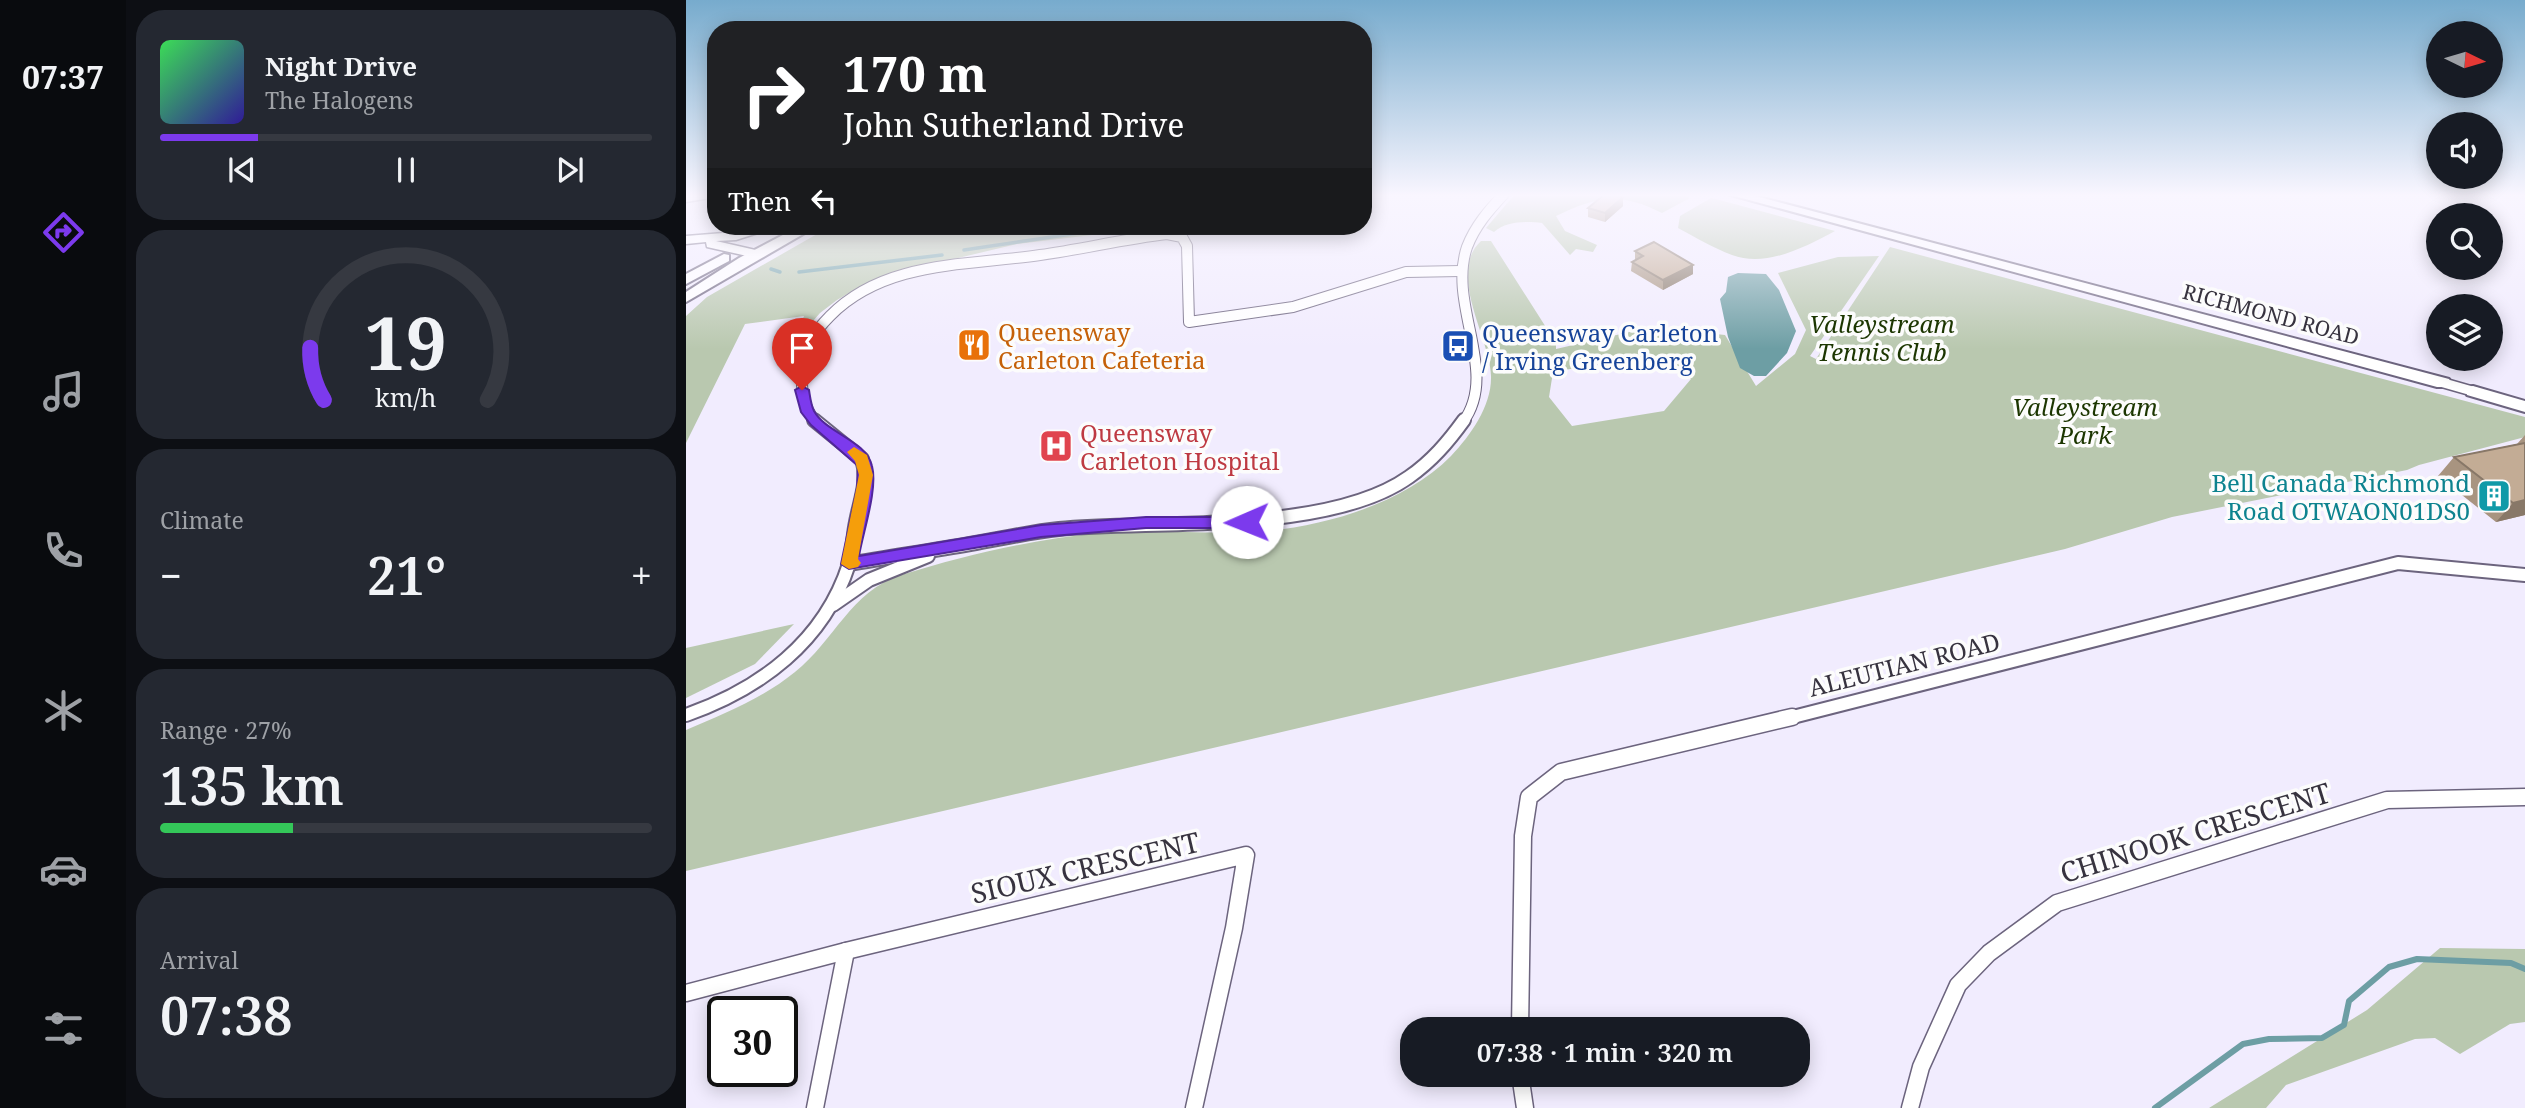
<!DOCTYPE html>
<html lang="en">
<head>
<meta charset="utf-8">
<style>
	:root { --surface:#171b24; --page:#242831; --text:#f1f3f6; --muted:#9ea1a6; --line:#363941; --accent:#7c3aed }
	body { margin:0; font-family:"Noto Serif",serif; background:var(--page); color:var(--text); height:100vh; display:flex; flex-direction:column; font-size:26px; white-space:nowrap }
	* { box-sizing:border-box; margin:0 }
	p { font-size:23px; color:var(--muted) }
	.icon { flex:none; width:38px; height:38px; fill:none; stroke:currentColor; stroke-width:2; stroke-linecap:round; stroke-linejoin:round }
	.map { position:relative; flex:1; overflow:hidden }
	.drawer { display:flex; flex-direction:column; gap:10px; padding:10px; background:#0d0f14; width:560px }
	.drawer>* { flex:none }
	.hud { position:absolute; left:21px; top:21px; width:665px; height:214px; border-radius:28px; box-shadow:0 4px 18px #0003; background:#202124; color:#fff; overflow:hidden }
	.needle { width:46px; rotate:95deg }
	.controls { position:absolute; left:1740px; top:21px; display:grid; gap:14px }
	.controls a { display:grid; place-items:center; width:77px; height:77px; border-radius:50%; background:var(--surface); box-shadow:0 4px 18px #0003; font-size:35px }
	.speed { position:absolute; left:21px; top:996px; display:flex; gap:14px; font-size:35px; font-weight:700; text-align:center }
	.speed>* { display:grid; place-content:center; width:91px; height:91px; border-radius:50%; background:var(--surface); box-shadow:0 4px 18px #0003; line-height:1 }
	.speed .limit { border:4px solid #111; border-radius:10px; background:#fff; color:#111 }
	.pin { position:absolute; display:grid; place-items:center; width:60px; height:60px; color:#fff; margin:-72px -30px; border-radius:50% 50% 50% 0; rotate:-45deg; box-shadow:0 0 7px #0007 }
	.pin .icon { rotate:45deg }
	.me { position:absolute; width:77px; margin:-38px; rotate:269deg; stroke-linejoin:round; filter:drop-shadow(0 0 5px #0008) }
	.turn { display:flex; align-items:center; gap:24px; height:147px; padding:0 21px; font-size:32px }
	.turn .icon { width:91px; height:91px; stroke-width:2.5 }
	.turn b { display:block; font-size:49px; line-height:60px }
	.then { display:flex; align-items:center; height:66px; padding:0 21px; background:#0003; gap:14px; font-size:26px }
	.big { font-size:52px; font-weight:600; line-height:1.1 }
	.drawer .card { flex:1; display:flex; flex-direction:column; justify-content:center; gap:10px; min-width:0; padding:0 24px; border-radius:28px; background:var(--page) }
	.drawer .dial { align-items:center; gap:0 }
	.dial svg { height:182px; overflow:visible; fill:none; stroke:var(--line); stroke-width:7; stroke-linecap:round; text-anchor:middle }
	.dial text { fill:var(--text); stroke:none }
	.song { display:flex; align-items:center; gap:21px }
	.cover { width:84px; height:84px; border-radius:10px; background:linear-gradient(135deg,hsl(130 70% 55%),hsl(250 70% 35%)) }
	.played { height:7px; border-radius:4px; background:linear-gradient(90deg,var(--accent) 20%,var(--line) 20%) }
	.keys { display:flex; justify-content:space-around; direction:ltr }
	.heat { display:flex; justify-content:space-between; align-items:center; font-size:38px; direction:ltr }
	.charge { height:10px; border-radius:5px; background:linear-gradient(90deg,#34c759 27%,var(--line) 0) }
	.trip { position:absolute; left:714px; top:1017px; width:410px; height:70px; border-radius:28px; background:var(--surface); box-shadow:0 4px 18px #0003; font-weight:600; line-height:70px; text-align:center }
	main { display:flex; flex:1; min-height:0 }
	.tab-bar { display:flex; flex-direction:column; width:126px; justify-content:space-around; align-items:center; background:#090b0e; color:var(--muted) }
	.tab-bar .icon { width:49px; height:49px }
	.tab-bar .active { color:var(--accent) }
	.tab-bar b { font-size:32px; color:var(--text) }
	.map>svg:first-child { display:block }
	.green { fill:#b9c8af; fill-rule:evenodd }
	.water { fill:#6d9ea4 }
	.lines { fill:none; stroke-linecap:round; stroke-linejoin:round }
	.stream-far1 { stroke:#6d9ea4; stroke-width:3.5 }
	.stream { stroke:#6d9ea4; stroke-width:6 }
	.minor-far2-casing { stroke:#6c647e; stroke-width:12 }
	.minor-far1-casing { stroke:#6c647e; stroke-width:16 }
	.minor-casing { stroke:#6c647e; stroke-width:19 }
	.secondary-casing { stroke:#6c647e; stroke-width:3 }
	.primary-casing { stroke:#6c647e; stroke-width:4 }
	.motorway-casing { stroke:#6c647e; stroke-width:3 }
	.minor-far2 { stroke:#fff; stroke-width:10 }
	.minor-far1 { stroke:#fff; stroke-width:12 }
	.minor { stroke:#fff; stroke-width:16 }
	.secondary { fill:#fff; fill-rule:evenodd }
	.primary { fill:#fff; fill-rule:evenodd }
	.motorway { fill:#fff; fill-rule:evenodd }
	.wall { fill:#a89480 }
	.shaded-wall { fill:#887868 }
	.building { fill:#c3ac95; stroke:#887868; stroke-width:2 }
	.route { fill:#7c3aed; stroke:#51269a; stroke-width:2 }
	.slow { fill:#f59e0b }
	.labels { text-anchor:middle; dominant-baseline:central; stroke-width:7; stroke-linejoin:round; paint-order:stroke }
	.far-street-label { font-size:21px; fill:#37333f; stroke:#fcfcfc }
	.park-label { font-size:24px; font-style:italic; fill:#1c3601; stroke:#fcfcfc }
	.food-label { font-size:24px; fill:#c56008; stroke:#fcfcfc; text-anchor:start }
	.transit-label { font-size:24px; fill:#164399; stroke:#fcfcfc; text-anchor:start }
	.health-label { font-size:24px; fill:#be3a42; stroke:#fcfcfc; text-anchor:start }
	.culture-label { font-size:24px; fill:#0d838f; stroke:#fcfcfc; text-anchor:end }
	.street-label { font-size:24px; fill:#37333f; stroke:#fcfcfc }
	.near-street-label { font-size:28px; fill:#37333f; stroke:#fcfcfc }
</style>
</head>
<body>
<main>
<nav class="tab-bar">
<b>07:37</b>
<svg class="icon active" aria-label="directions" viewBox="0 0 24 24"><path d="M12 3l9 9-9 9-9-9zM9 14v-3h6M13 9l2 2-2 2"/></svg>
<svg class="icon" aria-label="music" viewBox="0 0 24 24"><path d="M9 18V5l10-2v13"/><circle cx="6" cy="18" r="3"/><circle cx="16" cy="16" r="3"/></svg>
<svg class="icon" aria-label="phone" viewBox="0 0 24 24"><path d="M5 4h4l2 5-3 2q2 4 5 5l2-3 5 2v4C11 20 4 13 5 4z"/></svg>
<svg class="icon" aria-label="climate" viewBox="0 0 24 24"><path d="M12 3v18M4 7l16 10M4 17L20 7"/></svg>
<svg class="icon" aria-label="car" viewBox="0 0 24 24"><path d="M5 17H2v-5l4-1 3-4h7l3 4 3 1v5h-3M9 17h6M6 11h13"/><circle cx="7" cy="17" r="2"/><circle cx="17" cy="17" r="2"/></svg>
<svg class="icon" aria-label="filters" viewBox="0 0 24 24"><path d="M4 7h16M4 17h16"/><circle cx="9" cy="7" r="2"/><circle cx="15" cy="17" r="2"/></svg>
</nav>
<section class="drawer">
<div class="card">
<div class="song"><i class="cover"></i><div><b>Night Drive</b><p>The Halogens</p></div></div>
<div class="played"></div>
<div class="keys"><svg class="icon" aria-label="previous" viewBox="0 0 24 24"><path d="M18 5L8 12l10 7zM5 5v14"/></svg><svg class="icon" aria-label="pause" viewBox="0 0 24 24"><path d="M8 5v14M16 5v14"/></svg><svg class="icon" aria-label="next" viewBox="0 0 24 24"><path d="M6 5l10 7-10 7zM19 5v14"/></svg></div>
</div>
<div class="card dial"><svg viewBox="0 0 100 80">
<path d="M14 69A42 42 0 1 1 86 69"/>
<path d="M14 69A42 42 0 0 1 8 46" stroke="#7c3aed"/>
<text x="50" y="56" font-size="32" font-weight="700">19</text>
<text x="50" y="72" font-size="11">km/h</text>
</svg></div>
<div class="card"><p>Climate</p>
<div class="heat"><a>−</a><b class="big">21°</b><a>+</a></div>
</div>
<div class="card"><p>Range · 27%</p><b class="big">135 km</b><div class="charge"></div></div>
<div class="card"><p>Arrival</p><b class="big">07:38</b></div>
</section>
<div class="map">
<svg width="1839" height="1108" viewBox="0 0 1839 1108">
	<rect width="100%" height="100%" fill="#f1ecfe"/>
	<g class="green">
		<path d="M829 194H995L1004 198 976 213C935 192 911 196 870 216L879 231 911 245 907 252 890 249 884 255 856 223C841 221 820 221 808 232L800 228Z"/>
		<path d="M1025 198H1026L1149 231C1119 247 1080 268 1046 255 1027 248 1009 237 992 228L994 216Z"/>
		<path d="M145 226H481L331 244 205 274 175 286 151 300 134 313 107 344 118 316 59 324 0 443V316L21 297Z"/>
		<path d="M795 241H805L870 343V349L965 327 1039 335 1070 386 1109 354 1120 330 1092 273 1152 257 1193 256 1124 356 1130 359 1204 247 1839 417V437L1733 465 1721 470 1486 517 1379 549 0 871V730C38 714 77 698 109 672 148 641 165 591 215 575 280 555 347 539 415 533 466 529 516 534 567 532 634 528 717 505 765 456 785 435 806 405 805 376 805 340 760 273 795 241ZM953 357 1005 379 978 411 886 426 863 397 867 372Z"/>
		<path d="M108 624 69 664 0 698V648Z"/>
		<path d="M1754 948 1839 949V1022L1824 1024 1774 1054 1749 1038 1729 1039 1600 1085 1580 1108H1523L1681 1010Z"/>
	</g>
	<path class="water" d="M1052 273 1080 274 1093 290 1110 331 1101 353 1080 376H1068L1054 368 1042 337 1034 299 1040 292 1042 277Z"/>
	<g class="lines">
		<g class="stream-far1">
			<path d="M278 250 440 226"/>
			<path d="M85 269 94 272"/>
			<path d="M113 272 256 255"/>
		</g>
		<path class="stream" d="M1469 1108 1557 1044 1583 1039 1636 1038 1658 1025 1663 1001 1703 967 1731 959 1825 963 1839 969"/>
		<defs>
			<g id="minor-far2">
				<path d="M130 422C116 406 115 386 116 366 118 346 130 330 144 316 199 260 282 266 354 255 397 249 438 239 481 234L496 237 501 246 503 322 607 307 720 272 774 271"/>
				<path d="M777 422C814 372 761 305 781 247 789 226 803 210 818 194"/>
			</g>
			<g id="minor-far1">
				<path d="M163 564C203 557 244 551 284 544 314 539 343 532 373 529 471 520 643 534 723 477 746 461 762 442 778 420"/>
				<path d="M147 605 183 580 242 556"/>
				<path d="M0 715C74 689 138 642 163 564 167 551 167 536 170 522 174 500 183 481 176 459L128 420"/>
				<path d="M1099 719 1712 563 1839 575"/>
			</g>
			<g id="minor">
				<path d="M0 993 160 951 560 855 548 928 508 1108"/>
				<path d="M834 1029 837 836 843 797 875 772 1106 717"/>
				<path d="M834 1074 839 1108"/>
				<path d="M129 1108 160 951"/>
				<path d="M1224 1108 1235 1067 1272 985 1303 953 1371 903 1701 800 1839 797"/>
			</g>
			<g id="secondary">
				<path d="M75 226H94L50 240 30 241 74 251 76 254 70 258 21 247 20 242 0 244V236L50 232Z"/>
				<path d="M1757 378 1792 388 1794 391 1787 396 1752 386V380Z"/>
			</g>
			<g id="primary">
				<path d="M1041 194H1062L1763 379 1765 383 1763 387H1751Z"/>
				<path d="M114 226H131L0 302V292L53 258Z"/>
				<path d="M38 254 43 255V261L0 284V274Z"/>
				<path d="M1787 386 1839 401V412L1781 395V387Z"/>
			</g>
			<path id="motorway" d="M0 194H30V197L0 202Z"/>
		</defs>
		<use href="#minor-far2" class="minor-far2-casing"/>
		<use href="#minor-far1" class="minor-far1-casing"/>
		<use href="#minor" class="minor-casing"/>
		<use href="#secondary" class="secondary-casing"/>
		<use href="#primary" class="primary-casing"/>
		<use href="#motorway" class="motorway-casing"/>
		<use href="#minor-far2" class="minor-far2"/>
		<use href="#minor-far1" class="minor-far1"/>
		<use href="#minor" class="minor"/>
		<use href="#secondary" class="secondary"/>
		<use href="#primary" class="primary"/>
		<use href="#motorway" class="motorway"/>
	</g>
	<g class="wall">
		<path d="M937 197V206L919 222 902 217V208Z"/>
		<path d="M949 251 1007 274 977 290 945 271 946 262 949 260Z"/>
		<path d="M1839 435V515L1810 522 1752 476 1768 457 1831 444Z"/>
	</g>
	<g class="shaded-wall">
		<path d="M937 197V206L919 222V213Z"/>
		<path d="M1007 265V274L977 290V280Z"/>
		<path d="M1839 500V515L1810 522 1827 503Z"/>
	</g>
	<g class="building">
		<path d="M919 194H926L937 197 919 213 902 208Z"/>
		<path d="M968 242 1007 265 977 280 946 262 957 256 949 251Z"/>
		<path d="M1839 443V500L1827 503 1768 457Z"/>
	</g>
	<linearGradient id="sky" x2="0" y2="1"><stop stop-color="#77abcd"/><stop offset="0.56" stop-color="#f9f6ff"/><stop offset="1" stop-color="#f9f6ff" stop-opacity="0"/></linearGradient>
	<rect width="1839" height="349" fill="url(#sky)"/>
	<path class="route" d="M116 386 123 390C124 396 125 405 128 411 140 433 180 440 186 466 192 489 177 532 173 556L355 525 460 517H561L569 522 561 528H460L355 537 163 569 155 564 171 488 172 466 125 425 115 412 109 390Z"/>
	<path class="slow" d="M168 447 181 455 187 475 172 559 175 563 172 567 163 569 155 564 173 475 169 461 161 452Z"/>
	<defs>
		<symbol id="restaurant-square" viewBox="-11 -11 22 22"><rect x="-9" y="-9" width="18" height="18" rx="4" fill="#e8710a" stroke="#fcfcfc"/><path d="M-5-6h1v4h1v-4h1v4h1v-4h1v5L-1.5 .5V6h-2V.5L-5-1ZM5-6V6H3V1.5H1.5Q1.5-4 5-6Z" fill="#fff"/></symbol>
		<symbol id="bus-square" viewBox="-11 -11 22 22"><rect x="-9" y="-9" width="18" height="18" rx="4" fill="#1a4fb4" stroke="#fcfcfc"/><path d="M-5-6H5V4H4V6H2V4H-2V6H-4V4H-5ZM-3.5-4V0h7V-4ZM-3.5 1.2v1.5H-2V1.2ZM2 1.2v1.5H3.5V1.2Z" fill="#fff"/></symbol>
		<symbol id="hospital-square" viewBox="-11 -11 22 22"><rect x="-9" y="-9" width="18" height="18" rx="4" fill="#e0444e" stroke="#fcfcfc"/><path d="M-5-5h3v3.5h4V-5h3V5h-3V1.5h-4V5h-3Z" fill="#fff"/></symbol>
		<symbol id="building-square" viewBox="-11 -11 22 22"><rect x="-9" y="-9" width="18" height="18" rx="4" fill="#0f9aa8" stroke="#fcfcfc"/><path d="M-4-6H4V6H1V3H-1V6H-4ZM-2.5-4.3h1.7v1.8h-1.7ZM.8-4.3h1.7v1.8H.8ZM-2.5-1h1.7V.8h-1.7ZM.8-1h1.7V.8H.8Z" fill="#fff"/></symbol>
	</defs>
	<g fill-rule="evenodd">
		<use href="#restaurant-square" x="269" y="326" width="38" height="38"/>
		<use href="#bus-square" x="753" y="327" width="38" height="38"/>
		<use href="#hospital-square" x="351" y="427" width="38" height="38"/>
		<use href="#building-square" x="1789" y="477" width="38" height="38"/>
	</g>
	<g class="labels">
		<g class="far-street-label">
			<text transform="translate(1585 314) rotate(15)">RICHMOND ROAD</text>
		</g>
		<g class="park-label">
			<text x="1196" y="323">Valleystream<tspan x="1196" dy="28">Tennis Club</tspan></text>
			<text x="1399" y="406">Valleystream<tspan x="1399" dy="28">Park</tspan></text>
		</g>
		<g class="food-label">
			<text x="312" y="331">Queensway<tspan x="312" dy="28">Carleton Cafeteria</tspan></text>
		</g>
		<g class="transit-label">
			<text x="796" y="332">Queensway Carleton<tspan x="796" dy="28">/ Irving Greenberg</tspan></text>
		</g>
		<g class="health-label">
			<text x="394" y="432">Queensway<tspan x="394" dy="28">Carleton Hospital</tspan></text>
		</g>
		<g class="culture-label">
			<text x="1784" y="482">Bell Canada Richmond<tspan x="1784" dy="28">Road OTWAON01DS0</tspan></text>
		</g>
		<g class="street-label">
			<text transform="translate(1218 664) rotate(-14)">ALEUTIAN ROAD</text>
		</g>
		<g class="near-street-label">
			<text transform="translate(1509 832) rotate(-17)">CHINOOK CRESCENT</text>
			<text transform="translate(399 867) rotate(-13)">SIOUX CRESCENT</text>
		</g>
	</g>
</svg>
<div class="controls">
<a><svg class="needle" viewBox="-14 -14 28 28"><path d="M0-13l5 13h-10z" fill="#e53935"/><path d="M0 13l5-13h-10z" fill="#9ea1a6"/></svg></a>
<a><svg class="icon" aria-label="sound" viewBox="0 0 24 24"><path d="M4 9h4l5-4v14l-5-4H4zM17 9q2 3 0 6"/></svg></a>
<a><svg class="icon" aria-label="search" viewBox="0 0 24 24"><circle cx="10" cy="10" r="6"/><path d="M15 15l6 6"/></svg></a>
<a><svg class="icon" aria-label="layers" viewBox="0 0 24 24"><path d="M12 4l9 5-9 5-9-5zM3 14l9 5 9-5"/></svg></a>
</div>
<div class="speed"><div class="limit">30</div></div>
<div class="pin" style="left:116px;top:390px;background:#d93025"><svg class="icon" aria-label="arrive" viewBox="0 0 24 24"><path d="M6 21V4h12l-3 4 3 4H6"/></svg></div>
<svg class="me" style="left:561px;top:522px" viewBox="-20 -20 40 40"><circle r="19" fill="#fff"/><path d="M0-13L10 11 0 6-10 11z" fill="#7c3aed"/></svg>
<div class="trip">07:38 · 1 min · 320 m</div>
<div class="hud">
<div class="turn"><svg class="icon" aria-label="right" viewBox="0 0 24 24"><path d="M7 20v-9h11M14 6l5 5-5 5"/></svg><div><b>170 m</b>John Sutherland Drive</div></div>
<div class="then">Then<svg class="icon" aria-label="left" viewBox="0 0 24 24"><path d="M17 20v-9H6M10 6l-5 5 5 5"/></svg></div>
</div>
</div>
</main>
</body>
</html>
